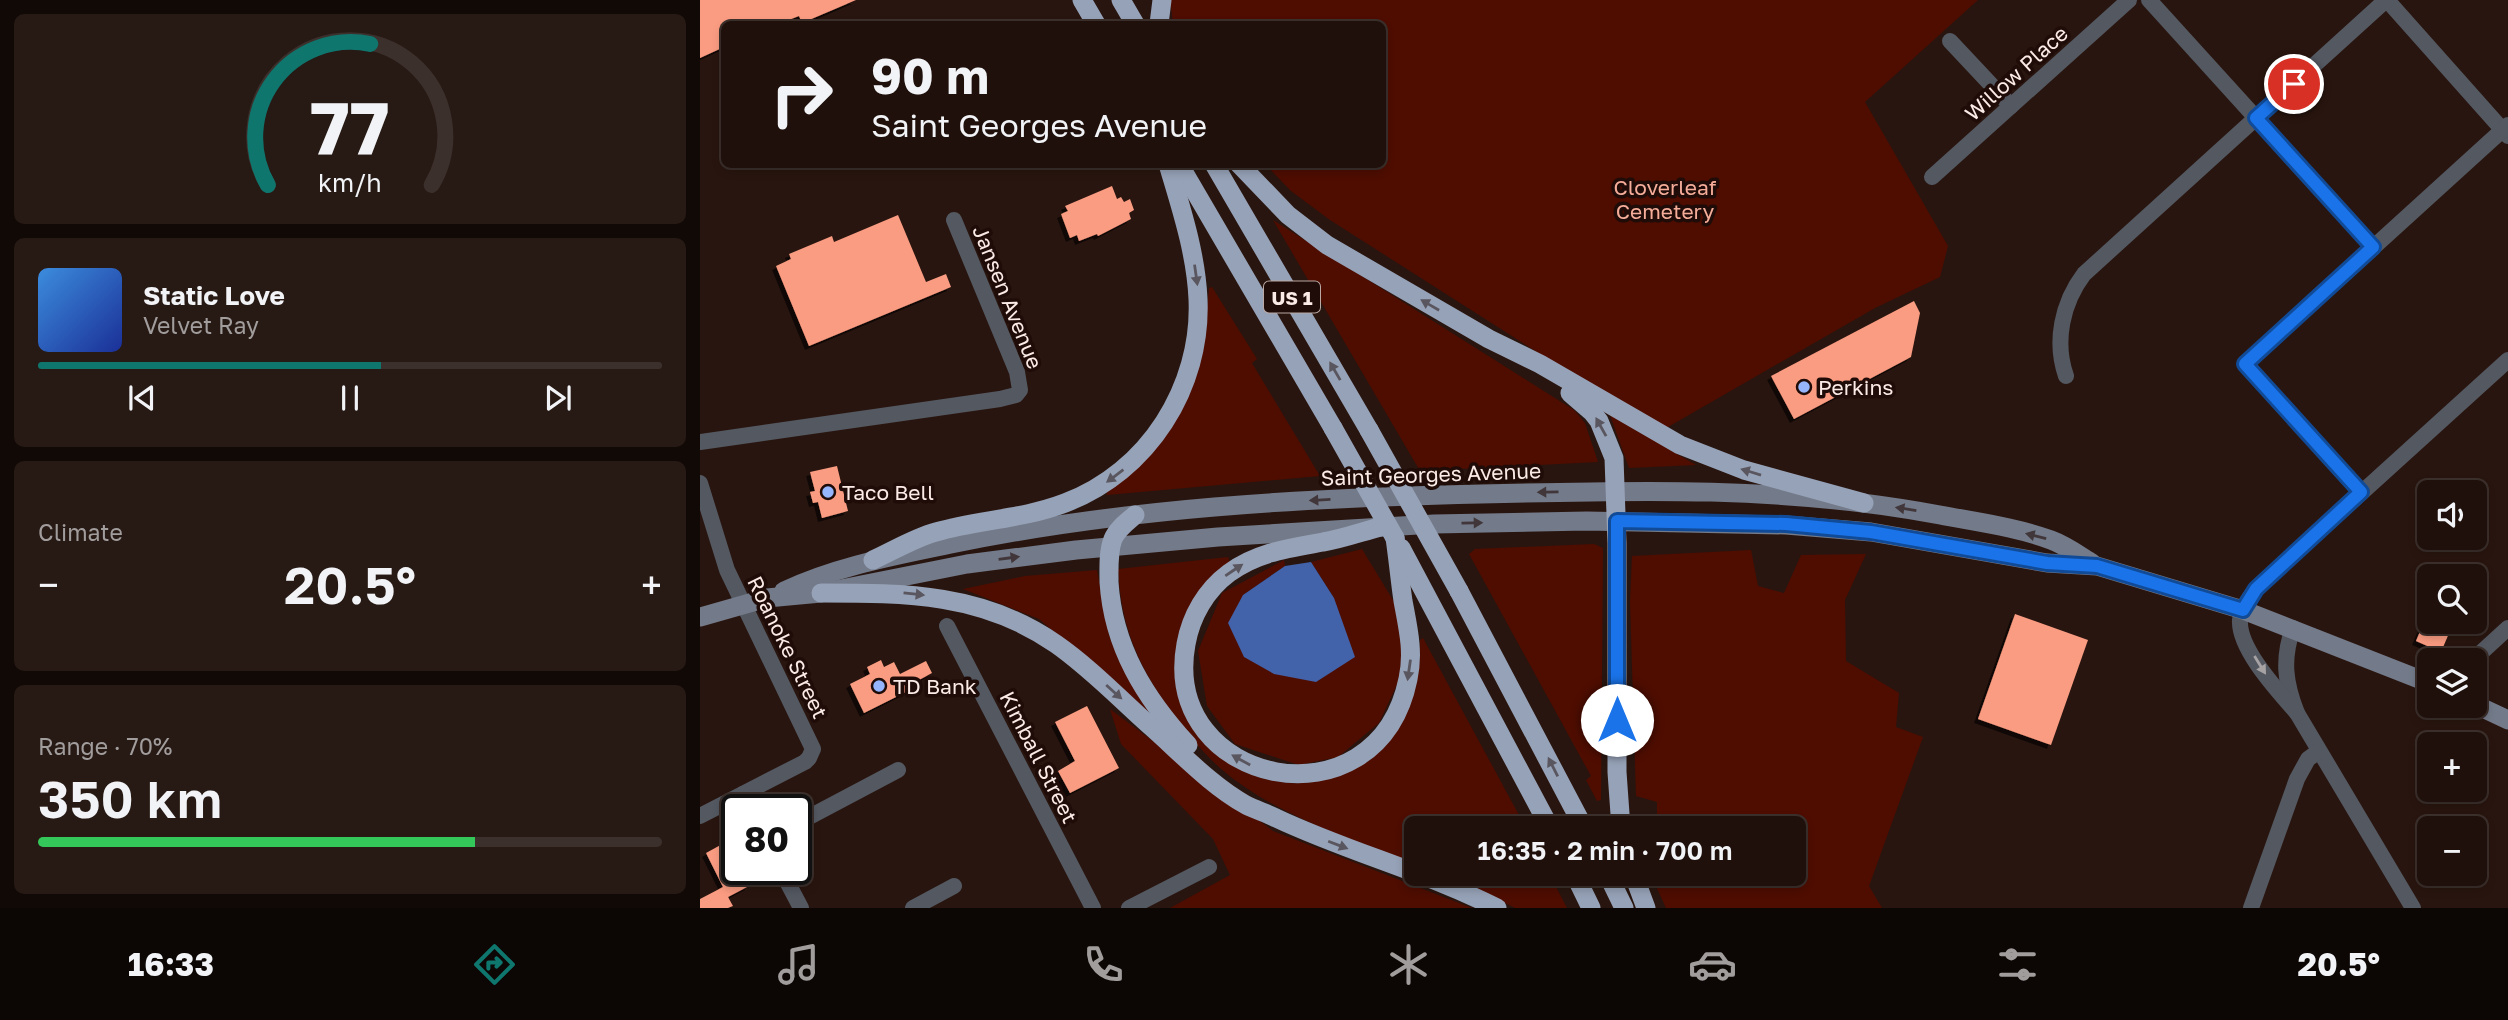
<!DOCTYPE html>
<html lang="en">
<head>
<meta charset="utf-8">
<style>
	:root { --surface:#1f100b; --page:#271914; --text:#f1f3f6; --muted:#a19d9d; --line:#3c302c; --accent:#0f766e }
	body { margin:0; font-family:"Golos Text",sans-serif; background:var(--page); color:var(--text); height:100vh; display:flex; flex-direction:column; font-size:26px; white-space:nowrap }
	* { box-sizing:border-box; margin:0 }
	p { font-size:23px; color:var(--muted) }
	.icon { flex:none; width:38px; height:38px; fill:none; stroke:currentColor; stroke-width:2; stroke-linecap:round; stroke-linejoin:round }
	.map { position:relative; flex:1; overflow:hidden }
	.panel { display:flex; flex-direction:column; gap:14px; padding:14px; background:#110906; width:700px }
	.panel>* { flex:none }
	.banner { position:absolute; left:21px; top:21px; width:665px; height:147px; border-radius:10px; box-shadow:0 4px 10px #0003,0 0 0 2px var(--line); background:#1f100b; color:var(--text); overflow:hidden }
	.controls { position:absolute; left:1717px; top:480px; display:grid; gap:14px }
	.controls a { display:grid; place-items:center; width:70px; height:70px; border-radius:10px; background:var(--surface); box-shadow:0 4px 10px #0003,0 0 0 2px var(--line); font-size:35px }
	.speed { position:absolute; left:21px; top:794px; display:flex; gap:14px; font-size:35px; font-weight:700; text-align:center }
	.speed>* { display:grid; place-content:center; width:91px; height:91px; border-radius:50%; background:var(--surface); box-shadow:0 4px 10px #0003,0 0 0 2px var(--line); line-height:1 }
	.speed .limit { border:4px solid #111; border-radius:10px; background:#fff; color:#111 }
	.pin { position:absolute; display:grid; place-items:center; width:60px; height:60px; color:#fff; margin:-30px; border:4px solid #fff; border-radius:50%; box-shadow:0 2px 7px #0007 }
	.me { position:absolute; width:77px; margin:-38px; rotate:0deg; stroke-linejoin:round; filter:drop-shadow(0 0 5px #0008) }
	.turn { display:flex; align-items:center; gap:24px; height:147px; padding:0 35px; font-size:32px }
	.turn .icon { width:91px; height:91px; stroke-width:2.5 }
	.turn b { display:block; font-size:49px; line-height:60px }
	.big { font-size:52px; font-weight:600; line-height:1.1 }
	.panel .widget { flex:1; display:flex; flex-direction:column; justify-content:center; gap:10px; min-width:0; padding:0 24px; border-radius:10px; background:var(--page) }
	.panel .dial { align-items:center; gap:0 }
	.dial svg { height:182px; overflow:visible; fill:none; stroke:var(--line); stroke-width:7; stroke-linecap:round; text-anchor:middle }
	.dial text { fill:var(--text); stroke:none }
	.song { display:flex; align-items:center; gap:21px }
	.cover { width:84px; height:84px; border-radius:10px; background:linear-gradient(135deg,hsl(210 70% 55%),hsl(230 70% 35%)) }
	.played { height:7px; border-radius:4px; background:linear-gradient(90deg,var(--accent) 55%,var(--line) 55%) }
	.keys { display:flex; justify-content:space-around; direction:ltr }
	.heat { display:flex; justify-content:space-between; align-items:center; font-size:38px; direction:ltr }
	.charge { height:10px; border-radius:5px; background:linear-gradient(90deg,#34c759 70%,var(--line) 0) }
	.trip { position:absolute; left:704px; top:816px; width:402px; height:70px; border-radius:10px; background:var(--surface); box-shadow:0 4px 10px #0003,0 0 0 2px var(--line); font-weight:600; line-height:70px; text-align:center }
	.menu { display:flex; height:112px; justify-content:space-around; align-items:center; background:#0c0604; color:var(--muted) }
	.menu .icon { width:49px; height:49px }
	.menu .on { color:var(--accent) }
	.menu b { font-size:32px; color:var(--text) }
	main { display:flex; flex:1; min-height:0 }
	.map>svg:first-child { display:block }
	.green { fill:#4f0d00 }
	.water { fill:#4262a9 }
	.building { fill:#fa9c82; filter:url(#shadow) }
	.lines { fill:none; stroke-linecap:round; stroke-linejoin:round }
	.minor { stroke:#535861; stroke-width:16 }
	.secondary { stroke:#737a89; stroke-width:19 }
	.trunk { stroke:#96a2b7; stroke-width:19 }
	.trunk-bridge { stroke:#96a2b7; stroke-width:19 }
	.oneway { fill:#5a565f }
	.oneway2 { fill:#41373b }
	.oneway3 { fill:#a7a2a4 }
	.route-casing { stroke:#114b97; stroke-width:18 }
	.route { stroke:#1a73e8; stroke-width:12 }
	.poi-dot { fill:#95b6fd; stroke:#1f0b07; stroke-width:2.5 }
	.labels { text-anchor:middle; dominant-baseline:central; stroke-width:7; stroke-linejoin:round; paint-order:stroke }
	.shield { fill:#1f0b07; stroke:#b9a8a4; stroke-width:2 }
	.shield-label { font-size:19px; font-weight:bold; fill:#fbebe7 }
	.street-label { font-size:21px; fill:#fbebe7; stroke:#1f0b07 }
	.park-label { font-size:21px; fill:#f5ad9a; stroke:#1f0b07 }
	.poi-label { font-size:21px; fill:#fbebe7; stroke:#1f0b07; text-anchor:start }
</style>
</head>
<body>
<main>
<section class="panel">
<div class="widget dial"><svg viewBox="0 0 100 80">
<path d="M14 69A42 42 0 1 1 86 69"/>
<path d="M14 69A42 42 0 0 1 59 7" stroke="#0f766e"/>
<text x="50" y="56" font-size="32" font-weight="700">77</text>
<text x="50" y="72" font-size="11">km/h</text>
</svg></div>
<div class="widget">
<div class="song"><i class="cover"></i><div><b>Static Love</b><p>Velvet Ray</p></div></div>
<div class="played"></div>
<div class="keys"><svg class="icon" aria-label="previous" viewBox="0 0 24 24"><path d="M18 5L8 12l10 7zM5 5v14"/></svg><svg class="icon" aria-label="pause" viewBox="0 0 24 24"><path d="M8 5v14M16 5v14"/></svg><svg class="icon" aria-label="next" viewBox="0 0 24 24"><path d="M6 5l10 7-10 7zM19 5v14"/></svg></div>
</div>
<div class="widget"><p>Climate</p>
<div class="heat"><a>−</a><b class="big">20.5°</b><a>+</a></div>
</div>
<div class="widget"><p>Range · 70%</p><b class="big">350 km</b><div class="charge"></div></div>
</section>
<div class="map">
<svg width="1808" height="908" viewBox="0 0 1808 908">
	<defs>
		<filter id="shadow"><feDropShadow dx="-4" dy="4" stdDeviation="0" flood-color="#0009"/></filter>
	</defs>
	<rect width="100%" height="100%" fill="#29150f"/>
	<g class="green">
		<path d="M467 0H1278L1165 102 1248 246 1240 277 1175 308 961 431 630 220 591 191 566 165 682 164V24H473L471 7Z"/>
		<path d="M573 220 874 410 885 423 898 462 720 471Z"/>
		<path d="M512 287 557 359 552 363 620 476 407 495 406 492 448 457 504 339 509 288Z"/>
		<path d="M910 415 996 465 929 468Z"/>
		<path d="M894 544 903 548 901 800 897 801 886 780 891 776 769 554 775 549Z"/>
		<path d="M662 549 696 605 702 640 700 678 679 723 638 757 599 765 535 744 507 706 498 651 522 593 584 560 585 566 543 595 634 598 611 562Z"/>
		<path d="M1051 550 1058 586 1084 593 1101 555 1166 554 1145 600 1146 661 1199 693 1196 727 1223 737 1169 886 1182 908H966L955 884V873H1094V828H957V802L936 796 930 602 932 556Z"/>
		<path d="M528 557 530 562 477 643V683C489 701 500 719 511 737 516 744 520 754 526 760 543 775 568 781 590 783 658 787 712 731 719 666 720 658 720 648 720 640L723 638 826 828H716V865C651 839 574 815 520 768 499 749 481 726 465 703 435 659 421 622 418 569Z"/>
		<path d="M397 570 409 635 427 674 451 714 339 619 263 589 325 576Z"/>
		<path d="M410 709 573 831 772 908H470L530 875 513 839 421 744Z"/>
		<path d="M738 873H849L867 908H815L782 891Z"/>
	</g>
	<path class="water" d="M611 562 634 598 655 657 616 682 574 674 544 657 528 623 543 595 585 566Z"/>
	<g class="building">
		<path d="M0 0H156L102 23 99 16 78 24H24V47L0 58Z"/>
		<path d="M412 186 417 199 421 197 424 202 430 199 434 210 429 213 431 219 398 236 397 234 379 241 377 235 370 238 361 214 368 211 365 206Z"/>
		<path d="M198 215 226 282 246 274 251 287 109 346 76 266 91 259 89 254 132 236 134 242Z"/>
		<path d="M1214 301 1220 313 1211 357 1094 419 1071 376Z"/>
		<path d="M137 466 148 511 122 518 118 502 113 503 110 492 115 491 110 472Z"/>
		<path d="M1729 610V621H1748L1753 624 1741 652 1716 641Z"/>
		<path d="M1315 614 1388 640 1351 745 1278 719Z"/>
		<path d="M181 660 184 667 194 662 200 674 226 661 232 673 206 687 208 691 164 713 150 684 170 674 167 667Z"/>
		<path d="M387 706 419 768 370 793 358 771 375 761 355 722Z"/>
		<path d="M26 842 37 863V870H40L49 886 28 897 33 906 28 908H0V899L23 887 6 853Z"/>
	</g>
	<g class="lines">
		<g class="minor">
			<path d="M1449 0 1673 247"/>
			<path d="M1687 0 1808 136"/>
			<path d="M1250 41 1311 106"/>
			<path d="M1232 177 1429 0"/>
			<path d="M1366 376C1354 342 1362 303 1384 274L1686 0"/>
			<path d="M0 442 300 399 316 395 320 390 317 372 254 220"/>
			<path d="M0 483 27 570 113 749 109 758 105 762 0 816"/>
			<path d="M1661 493 1545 364 1808 125"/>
			<path d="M247 626 393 908"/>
			<path d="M1593 628C1582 659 1585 683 1597 713L1713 908"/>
			<path d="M1773 660 1808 628"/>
			<path d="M1597 713C1579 692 1538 649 1540 620 1542 605 1552 593 1562 583L1808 360"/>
			<path d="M43 794 51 810"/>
			<path d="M96 824 198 770"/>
			<path d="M81 870 101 908"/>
			<path d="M213 908 254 886"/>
			<path d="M429 908 509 867"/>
			<path d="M1551 908 1597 779 1608 759 1619 751"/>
		</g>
		<g class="secondary">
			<path d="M84 591C137 566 194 556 251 544 425 508 603 498 781 494 934 490 1089 486 1240 515 1276 522 1316 527 1351 540 1365 545 1379 555 1392 563"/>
			<path d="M0 617 67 598 121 593 267 564 376 550 518 537 734 524 887 521 1086 525 1171 532 1347 563 1397 566 1543 610 1729 683"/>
			<path d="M1774 704 1808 720"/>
		</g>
		<g class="trunk">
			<path d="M382 0 396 24"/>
			<path d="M421 0 435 24"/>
			<path d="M459 24 462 0"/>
			<path d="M479 164 633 428"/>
			<path d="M514 164 669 430"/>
			<path d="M539 164 588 215 627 245 789 339 840 364 980 445 1044 470 1164 503"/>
			<path d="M870 393 892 412 899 421 914 458 917 543V772L921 828"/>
			<path d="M435 515C427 522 417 529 413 539 408 552 409 568 409 582 413 647 445 698 488 745"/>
			<path d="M680 527C661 532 642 539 623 542 590 548 557 552 529 573 506 590 491 616 486 644 460 786 677 831 708 679 714 652 708 628 703 601 700 580 698 559 695 538"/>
			<path d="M701 548 850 828"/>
			<path d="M173 560C193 551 214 538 236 532 278 520 323 519 365 503 448 472 502 387 498 299 496 253 481 208 468 164"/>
			<path d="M759 591 884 828"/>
			<path d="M121 593C206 593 283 593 356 644 389 667 418 697 448 724 479 751 510 785 546 805 556 810 566 813 576 818 648 852 726 872 797 908"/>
			<path d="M874 873 891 908"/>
			<path d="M907 873 924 908"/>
			<path d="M933 873 946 908"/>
		</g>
		<g class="trunk-bridge">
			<path d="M633 428 695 538"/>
			<path d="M669 430 759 591"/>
		</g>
	</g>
	<defs><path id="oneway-solid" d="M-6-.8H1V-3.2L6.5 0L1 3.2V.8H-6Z" transform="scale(1.75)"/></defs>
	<g class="oneway">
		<use href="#oneway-solid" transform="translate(496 275) rotate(82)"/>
		<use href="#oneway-solid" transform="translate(730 305) rotate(-150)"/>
		<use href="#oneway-solid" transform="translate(635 371) rotate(-120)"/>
		<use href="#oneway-solid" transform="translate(901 427) rotate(-119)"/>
		<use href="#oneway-solid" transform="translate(1051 472) rotate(-163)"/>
		<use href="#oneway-solid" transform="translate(415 476) rotate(143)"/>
		<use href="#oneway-solid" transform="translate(534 570) rotate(-34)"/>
		<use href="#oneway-solid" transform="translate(214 594) rotate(6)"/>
		<use href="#oneway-solid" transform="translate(709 670) rotate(98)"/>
		<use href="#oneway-solid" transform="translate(414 692) rotate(42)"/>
		<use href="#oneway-solid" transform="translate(541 760) rotate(-151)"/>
		<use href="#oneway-solid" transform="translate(853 767) rotate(-117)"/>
		<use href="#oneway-solid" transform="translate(638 845) rotate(21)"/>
	</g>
	<g class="oneway2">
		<use href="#oneway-solid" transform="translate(848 492) rotate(179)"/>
		<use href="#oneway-solid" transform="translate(620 500) rotate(177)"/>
		<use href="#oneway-solid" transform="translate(1206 509) rotate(-171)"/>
		<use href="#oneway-solid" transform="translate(772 523) rotate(-1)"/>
		<use href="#oneway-solid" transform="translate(1336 536) rotate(-166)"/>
		<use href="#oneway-solid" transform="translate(309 558) rotate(-8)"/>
	</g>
	<use class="oneway3" href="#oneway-solid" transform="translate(1560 665) rotate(58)"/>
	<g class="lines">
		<defs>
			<path id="route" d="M917 720V521L1086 524 1171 532 1347 563 1397 566 1543 610 1556 589 1661 492 1545 364 1673 247 1556 118 1594 84"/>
		</defs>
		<use href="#route" class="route-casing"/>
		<use href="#route" class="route"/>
	</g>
	<g class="poi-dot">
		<circle cx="1104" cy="387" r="7"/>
		<circle cx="128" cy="492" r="7"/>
		<circle cx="179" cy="686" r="7"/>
	</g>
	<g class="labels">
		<rect class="shield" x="564" y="281.5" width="56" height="31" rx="5"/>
		<g class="shield-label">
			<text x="592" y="297">US 1</text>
		</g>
		<g class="street-label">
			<text transform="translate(1316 73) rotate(-42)">Willow Place</text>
			<text transform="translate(308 297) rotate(68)">Jansen Avenue</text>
			<text transform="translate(731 474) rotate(-2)">Saint Georges Avenue</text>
			<text transform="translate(88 647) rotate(64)">Roanoke Street</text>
			<text transform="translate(339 757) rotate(63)">Kimball Street</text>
		</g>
		<g class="park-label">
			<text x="965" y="187">Cloverleaf<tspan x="965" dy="24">Cemetery</tspan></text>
		</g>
		<g class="poi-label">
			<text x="1118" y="387">Perkins</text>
			<text x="142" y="492">Taco Bell</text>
			<text x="193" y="686">TD Bank</text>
		</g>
	</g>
</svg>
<div class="controls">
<a><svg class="icon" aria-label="sound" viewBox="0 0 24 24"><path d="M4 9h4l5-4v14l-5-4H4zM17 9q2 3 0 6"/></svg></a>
<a><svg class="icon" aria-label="search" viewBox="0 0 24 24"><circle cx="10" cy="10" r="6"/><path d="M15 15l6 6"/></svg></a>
<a><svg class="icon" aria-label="layers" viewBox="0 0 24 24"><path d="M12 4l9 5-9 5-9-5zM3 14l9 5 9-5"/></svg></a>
<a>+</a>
<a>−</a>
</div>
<div class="speed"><div class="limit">80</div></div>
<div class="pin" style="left:1594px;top:84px;background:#d93025"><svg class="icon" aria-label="arrive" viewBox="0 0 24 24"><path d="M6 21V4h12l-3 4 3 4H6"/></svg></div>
<svg class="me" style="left:917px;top:720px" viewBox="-20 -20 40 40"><circle r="19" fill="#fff"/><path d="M0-13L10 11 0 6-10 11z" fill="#1a73e8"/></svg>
<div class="trip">16:35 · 2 min · 700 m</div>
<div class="banner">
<div class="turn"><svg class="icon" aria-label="right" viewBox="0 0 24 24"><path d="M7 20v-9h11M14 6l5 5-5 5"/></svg><div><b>90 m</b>Saint Georges Avenue</div></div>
</div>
</div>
</main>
<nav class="menu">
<b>16:33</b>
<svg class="icon on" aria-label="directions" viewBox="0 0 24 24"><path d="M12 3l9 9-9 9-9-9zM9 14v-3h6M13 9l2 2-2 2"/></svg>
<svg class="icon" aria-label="music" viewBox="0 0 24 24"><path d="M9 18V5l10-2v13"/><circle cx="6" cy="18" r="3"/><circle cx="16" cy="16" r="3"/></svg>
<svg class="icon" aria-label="phone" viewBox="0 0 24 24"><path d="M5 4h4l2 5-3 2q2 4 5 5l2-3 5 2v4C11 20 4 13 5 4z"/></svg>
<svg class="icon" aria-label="climate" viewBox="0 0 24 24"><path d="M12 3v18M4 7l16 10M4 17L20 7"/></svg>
<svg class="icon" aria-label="car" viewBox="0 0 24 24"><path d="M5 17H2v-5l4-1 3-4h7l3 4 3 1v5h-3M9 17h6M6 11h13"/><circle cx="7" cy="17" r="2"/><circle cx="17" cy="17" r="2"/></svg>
<svg class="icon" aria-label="filters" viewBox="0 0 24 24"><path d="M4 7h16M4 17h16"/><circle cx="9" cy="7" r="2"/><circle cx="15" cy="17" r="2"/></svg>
<b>20.5°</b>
</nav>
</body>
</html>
